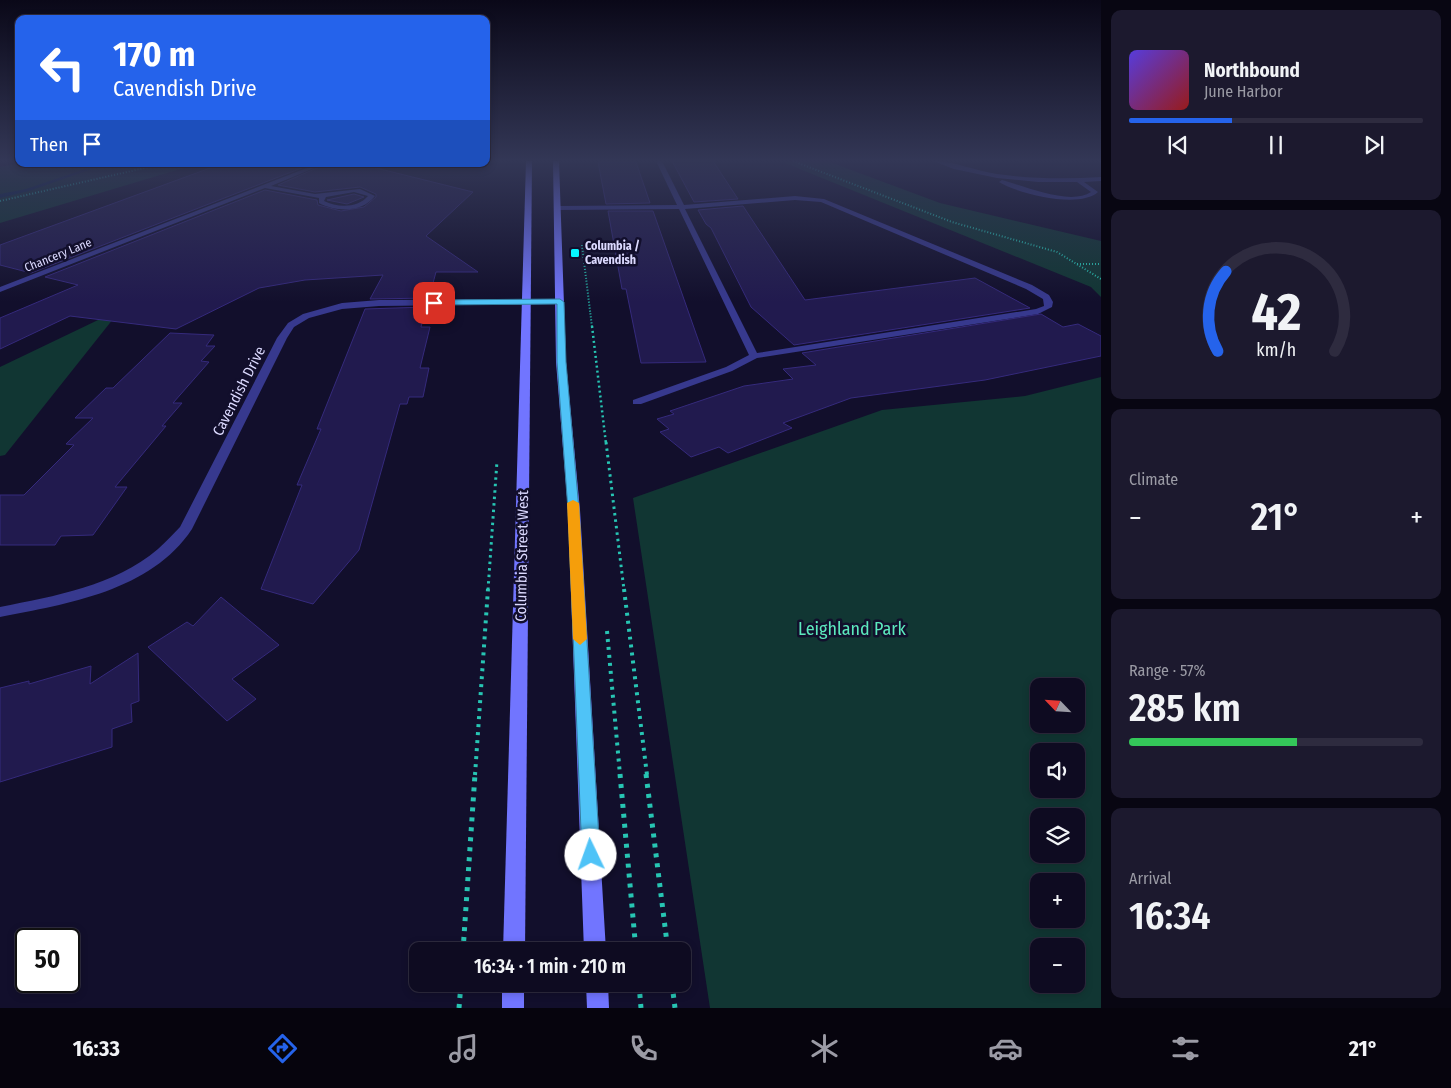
<!DOCTYPE html>
<html lang="en">
<head>
<meta charset="utf-8">
<style>
	:root { --surface:#0e0b21; --page:#1c192e; --text:#f1f3f6; --muted:#9b9ba5; --line:#2e2b3f; --accent:#2563eb }
	body { margin:0; font-family:"Fira Sans Condensed",sans-serif; background:var(--page); color:var(--text); height:100vh; display:flex; flex-direction:column; font-size:19px; white-space:nowrap }
	* { box-sizing:border-box; margin:0 }
	p { font-size:16px; color:var(--muted) }
	.icon { flex:none; width:28px; height:28px; fill:none; stroke:currentColor; stroke-width:2; stroke-linecap:round; stroke-linejoin:round }
	.map { position:relative; flex:1; overflow:hidden }
	.sheet { display:flex; flex-direction:column; gap:10px; padding:10px; background:#080612; width:350px }
	.sheet>* { flex:none }
	.guide { position:absolute; left:15px; top:15px; width:475px; height:152px; border-radius:10px; box-shadow:0 2px 8px #0003,0 0 0 1px var(--line); background:#2563eb; color:#fff; overflow:hidden }
	.needle { width:32px; rotate:295deg }
	.fabs { position:absolute; left:1030px; top:678px; display:grid; gap:10px }
	.fabs a { display:grid; place-items:center; width:55px; height:55px; border-radius:10px; background:var(--surface); box-shadow:0 2px 8px #0003,0 0 0 1px var(--line); font-size:25px }
	.speed { position:absolute; left:15px; top:928px; display:flex; gap:10px; font-size:25px; font-weight:700; text-align:center }
	.speed>* { display:grid; place-content:center; width:65px; height:65px; border-radius:50%; background:var(--surface); box-shadow:0 2px 8px #0003,0 0 0 1px var(--line); line-height:1 }
	.speed .limit { border:2px solid #111; border-radius:8px; background:#fff; color:#111 }
	.pin { position:absolute; display:grid; place-items:center; width:42px; height:42px; color:#fff; margin:-21px; border-radius:10px; box-shadow:0 2px 8px #0006 }
	.me { position:absolute; width:55px; margin:-28px; rotate:357deg; stroke-linejoin:round; filter:drop-shadow(0 0 4px #0008) }
	.turn { display:flex; align-items:center; gap:18px; height:105px; padding:0 15px; font-size:22px }
	.turn .icon { width:65px; height:65px; stroke-width:2.5 }
	.turn b { display:block; font-size:35px; line-height:42px }
	.then { display:flex; align-items:center; height:48px; padding:0 15px; background:#0003; gap:10px; font-size:19px }
	.big { font-size:38px; font-weight:600; line-height:1.1 }
	.sheet .widget { flex:1; display:flex; flex-direction:column; justify-content:center; gap:8px; min-width:0; padding:0 18px; border-radius:10px; background:var(--page) }
	.sheet .dial { align-items:center; gap:0 }
	.dial svg { height:130px; overflow:visible; fill:none; stroke:var(--line); stroke-width:7; stroke-linecap:round; text-anchor:middle }
	.dial text { fill:var(--text); stroke:none }
	.song { display:flex; align-items:center; gap:15px }
	.cover { width:60px; height:60px; border-radius:8px; background:linear-gradient(135deg,hsl(250 70% 55%),hsl(0 70% 35%)) }
	.played { height:5px; border-radius:2px; background:linear-gradient(90deg,var(--accent) 35%,var(--line) 35%) }
	.keys { display:flex; justify-content:space-around; direction:ltr }
	.heat { display:flex; justify-content:space-between; align-items:center; font-size:28px; direction:ltr }
	.charge { height:8px; border-radius:4px; background:linear-gradient(90deg,#34c759 57%,var(--line) 0) }
	.trip { position:absolute; left:409px; top:942px; width:282px; height:50px; border-radius:10px; background:var(--surface); box-shadow:0 2px 8px #0003,0 0 0 1px var(--line); font-weight:600; line-height:50px; text-align:center }
	.menu { display:flex; height:80px; justify-content:space-around; align-items:center; background:#06040d; color:var(--muted) }
	.menu .icon { width:35px; height:35px }
	.menu .active { color:var(--accent) }
	.menu b { font-size:22px; color:var(--text) }
	main { display:flex; flex:1; min-height:0 }
	.map>svg:first-child { display:block }
	.green { fill:#113633; fill-rule:evenodd }
	.lines { fill:none; stroke-linecap:round; stroke-linejoin:round }
	.stream { fill:#07244d; fill-rule:evenodd }
	.building { fill:#211a4e; stroke:#352a7c }
	.path-far4 { stroke:#27c5b3; stroke-width:2; stroke-dasharray:1 2; stroke-linecap:butt }
	.path-far3 { stroke:#27c5b3; stroke-width:2.5; stroke-dasharray:2 3; stroke-linecap:butt }
	.path-far2 { stroke:#27c5b3; stroke-width:3; stroke-dasharray:2.5 4; stroke-linecap:butt }
	.path-far1 { stroke:#27c5b3; stroke-width:4; stroke-dasharray:3 5; stroke-linecap:butt }
	.path { stroke:#27c5b3; stroke-width:5; stroke-dasharray:4 6; stroke-linecap:butt }
	.lane { fill:#37398e; fill-rule:evenodd }
	.street { fill:#37398e; fill-rule:evenodd }
	.secondary { fill:#7175ff; fill-rule:evenodd }
	.route { fill:#4fc3f7; stroke:#337fa1 }
	.slow { fill:#f59e0b }
	.poi-dot { fill:#06f5ff; stroke:#120f2c; stroke-width:2 }
	.labels { text-anchor:middle; dominant-baseline:central; stroke-width:5; stroke-linejoin:round; paint-order:stroke }
	.far-poi-label { font-size:12px; font-weight:bold; fill:#dcdaff; stroke:#120f2c; text-anchor:start }
	.far-street-label { font-size:12px; fill:#dcdaff; stroke:#120f2c }
	.street-label { font-size:15px; fill:#dcdaff; stroke:#120f2c }
	.near-park-label { font-size:18px; fill:#5ce9bd; stroke:#120f2c }
</style>
</head>
<body>
<main>
<div class="map">
<svg width="1101" height="1008" viewBox="0 0 1101 1008">
	<rect width="100%" height="100%" fill="#120f2c"/>
	<g class="green">
		<path d="M780 161H827L940 203 1101 241V297L1091 287Z"/>
		<path d="M19 163V164H197L0 223V167Z"/>
		<path d="M121 309 5 455 0 456V367Z"/>
		<path d="M1101 377V1008H710L633 498 882 410 1025 396ZM1039 686H1076V724H1039ZM1039 751H1076V789H1039ZM1039 816H1076V854H1039ZM1039 881H1076V919H1039ZM1076 946V984H1039V946Z"/>
	</g>
	<g class="lines">
		<path class="stream" d="M100 164H106L29 191 0 198V194L26 189Z"/>
	</g>
	<g class="building">
		<path d="M672 161H713L738 199 694 202Z"/>
		<path d="M598 162H636L650 203 606 204Z"/>
		<path d="M221 164H312L31 273 0 265V245Z"/>
		<path d="M326 164H360L473 192 426 236 478 272H436L429 298 370 299 383 275 305 280 259 288 176 329 70 316 0 349V318L78 285 45 277 265 190 317 200 318 205 341 211 364 207 376 197V194L360 187 315 192 278 185Z"/>
		<path d="M354 194 364 197 347 204 327 200Z"/>
		<path d="M743 206 805 300 975 278 1030 308 794 345 751 307 711 228 706 224 698 210Z"/>
		<path d="M608 211H653L706 362 641 363 626 289H622Z"/>
		<path d="M426 307 421 327H430L420 368H429L423 397H409L407 404H400L359 550 313 604 261 589 302 485H297L321 429H317L365 309Z"/>
		<path d="M1041 314 1063 327 1078 324 1101 336V356L985 380 851 398 783 423 792 428 728 453 719 447 691 457 660 432 669 429 657 419 674 414 670 411 744 386 793 379 783 369 816 365 802 353Z"/>
		<path d="M170 333 214 335 206 346H215L201 361 209 362 173 403H182L162 426H166L115 487H127L93 535 61 536 55 545H0V495H24L74 445 66 444 93 418H75L106 388H113Z"/>
		<path d="M221 597 279 645 232 679 256 699 227 721 148 647 187 622 193 626Z"/>
		<path d="M138 653 139 701 131 704 132 722 112 729V747L0 782V688L29 681V684L91 666 90 684Z"/>
	</g>
	<g class="lines">
		<g class="path-far4">
			<path d="M793 161 952 222 1057 252 1101 279"/>
			<path d="M0 201 162 164"/>
			<path d="M582 245 592 327"/>
			<path d="M1077 264H1101"/>
		</g>
		<path class="path-far3" d="M592 326 606 444"/>
		<g class="path-far2">
			<path d="M606 442 624 590"/>
			<path d="M488 590 497 461"/>
		</g>
		<g class="path-far1">
			<path d="M624 589 647 775"/>
			<path d="M607 631 620 775"/>
			<path d="M475 775 488 589"/>
		</g>
		<g class="path">
			<path d="M620 774 636 951"/>
			<path d="M646 774 668 951"/>
			<path d="M463 951 475 774"/>
			<path d="M639 984 641 1008"/>
			<path d="M672 984 675 1008"/>
			<path d="M459 1008 461 984"/>
		</g>
		<path class="lane" d="M656 161H662L684 205 795 196 824 199 1032 285 1049 295 1053 302 1052 307 1038 314 757 358 732 371 641 404H633V400L726 367 749 355 679 209 557 210 554 208 557 206 677 205ZM795 200 821 202 1026 289 1043 299 1044 306 1036 309 757 353 685 209Z"/>
		<g class="street">
			<path d="M933 161C954 161 976 171 997 174 1032 179 1066 179 1101 177V181L1084 182 1098 192C1080 209 1018 194 999 182L1002 180C1024 186 1070 206 1091 192L1077 182H1038L997 178 954 169Z"/>
			<path d="M317 164H324L271 186 315 194 360 189 375 196C362 213 336 212 319 203V198L265 188 0 292V287ZM354 192 368 196C358 208 338 208 324 201L326 197Z"/>
			<path d="M560 299 563 300V304L379 306 342 309 309 318 294 327 287 338 192 529C151 591 67 604 0 617V607C55 596 114 586 158 549 166 542 173 534 180 527L277 338 288 323 303 314 342 303 379 300Z"/>
		</g>
		<g class="secondary">
			<path d="M526 161H532L525 951H503Z"/>
			<path d="M553 161H559L566 362 580 510 606 951H584L568 510 556 362Z"/>
			<rect x="502" y="984" width="22" height="24"/>
			<path d="M586 984H608L609 1008H587Z"/>
		</g>
	</g>
	<linearGradient id="sky" x2="0" y2="1"><stop stop-color="#0a0818"/><stop offset="0.53" stop-color="#333756"/><stop offset="1" stop-color="#333756" stop-opacity="0"/></linearGradient>
	<rect width="1101" height="302" fill="url(#sky)"/>
	<path class="route" d="M560 299 564 302 566 362 579 510 600 855 597 861 591 864 584 861 582 855 568 510 557 362V304L434 305 430 303 434 300Z"/>
	<path class="slow" d="M573 500 579 503 587 639 580 645 573 639 567 503Z"/>
	<rect class="poi-dot" x="570" y="248" width="10" height="10" rx="2.5"/>
	<g class="labels">
		<g class="far-poi-label">
			<text x="585" y="246">Columbia /<tspan x="585" dy="14">Cavendish</tspan></text>
		</g>
		<g class="far-street-label">
			<text transform="translate(58 255) rotate(-22)">Chancery Lane</text>
		</g>
		<g class="street-label">
			<text transform="translate(239 391) rotate(-63)">Cavendish Drive</text>
			<text transform="translate(522 556) rotate(-89)">Columbia Street West</text>
		</g>
		<g class="near-park-label">
			<text x="852" y="629">Leighland Park</text>
		</g>
	</g>
</svg>
<div class="fabs">
<a><svg class="needle" viewBox="-14 -14 28 28"><path d="M0-13l5 13h-10z" fill="#e53935"/><path d="M0 13l5-13h-10z" fill="#9b9ba5"/></svg></a>
<a><svg class="icon" aria-label="sound" viewBox="0 0 24 24"><path d="M4 9h4l5-4v14l-5-4H4zM17 9q2 3 0 6"/></svg></a>
<a><svg class="icon" aria-label="layers" viewBox="0 0 24 24"><path d="M12 4l9 5-9 5-9-5zM3 14l9 5 9-5"/></svg></a>
<a>+</a>
<a>−</a>
</div>
<div class="speed"><div class="limit">50</div></div>
<div class="pin" style="left:434px;top:303px;background:#d93025"><svg class="icon" aria-label="arrive" viewBox="0 0 24 24"><path d="M6 21V4h12l-3 4 3 4H6"/></svg></div>
<svg class="me" style="left:591px;top:855px" viewBox="-20 -20 40 40"><circle r="19" fill="#fff"/><path d="M0-13L10 11 0 6-10 11z" fill="#4fc3f7"/></svg>
<div class="trip">16:34 · 1 min · 210 m</div>
<div class="guide">
<div class="turn"><svg class="icon" aria-label="left" viewBox="0 0 24 24"><path d="M17 20v-9H6M10 6l-5 5 5 5"/></svg><div><b>170 m</b>Cavendish Drive</div></div>
<div class="then">Then<svg class="icon" aria-label="arrive" viewBox="0 0 24 24"><path d="M6 21V4h12l-3 4 3 4H6"/></svg></div>
</div>
</div>
<section class="sheet">
<div class="widget">
<div class="song"><i class="cover"></i><div><b>Northbound</b><p>June Harbor</p></div></div>
<div class="played"></div>
<div class="keys"><svg class="icon" aria-label="previous" viewBox="0 0 24 24"><path d="M18 5L8 12l10 7zM5 5v14"/></svg><svg class="icon" aria-label="pause" viewBox="0 0 24 24"><path d="M8 5v14M16 5v14"/></svg><svg class="icon" aria-label="next" viewBox="0 0 24 24"><path d="M6 5l10 7-10 7zM19 5v14"/></svg></div>
</div>
<div class="widget dial"><svg viewBox="0 0 100 80">
<path d="M14 69A42 42 0 1 1 86 69"/>
<path d="M14 69A42 42 0 0 1 19 20" stroke="#2563eb"/>
<text x="50" y="56" font-size="32" font-weight="700">42</text>
<text x="50" y="72" font-size="11">km/h</text>
</svg></div>
<div class="widget"><p>Climate</p>
<div class="heat"><a>−</a><b class="big">21°</b><a>+</a></div>
</div>
<div class="widget"><p>Range · 57%</p><b class="big">285 km</b><div class="charge"></div></div>
<div class="widget"><p>Arrival</p><b class="big">16:34</b></div>
</section>
</main>
<nav class="menu">
<b>16:33</b>
<svg class="icon active" aria-label="directions" viewBox="0 0 24 24"><path d="M12 3l9 9-9 9-9-9zM9 14v-3h6M13 9l2 2-2 2"/></svg>
<svg class="icon" aria-label="music" viewBox="0 0 24 24"><path d="M9 18V5l10-2v13"/><circle cx="6" cy="18" r="3"/><circle cx="16" cy="16" r="3"/></svg>
<svg class="icon" aria-label="phone" viewBox="0 0 24 24"><path d="M5 4h4l2 5-3 2q2 4 5 5l2-3 5 2v4C11 20 4 13 5 4z"/></svg>
<svg class="icon" aria-label="climate" viewBox="0 0 24 24"><path d="M12 3v18M4 7l16 10M4 17L20 7"/></svg>
<svg class="icon" aria-label="car" viewBox="0 0 24 24"><path d="M5 17H2v-5l4-1 3-4h7l3 4 3 1v5h-3M9 17h6M6 11h13"/><circle cx="7" cy="17" r="2"/><circle cx="17" cy="17" r="2"/></svg>
<svg class="icon" aria-label="filters" viewBox="0 0 24 24"><path d="M4 7h16M4 17h16"/><circle cx="9" cy="7" r="2"/><circle cx="15" cy="17" r="2"/></svg>
<b>21°</b>
</nav>
</body>
</html>
